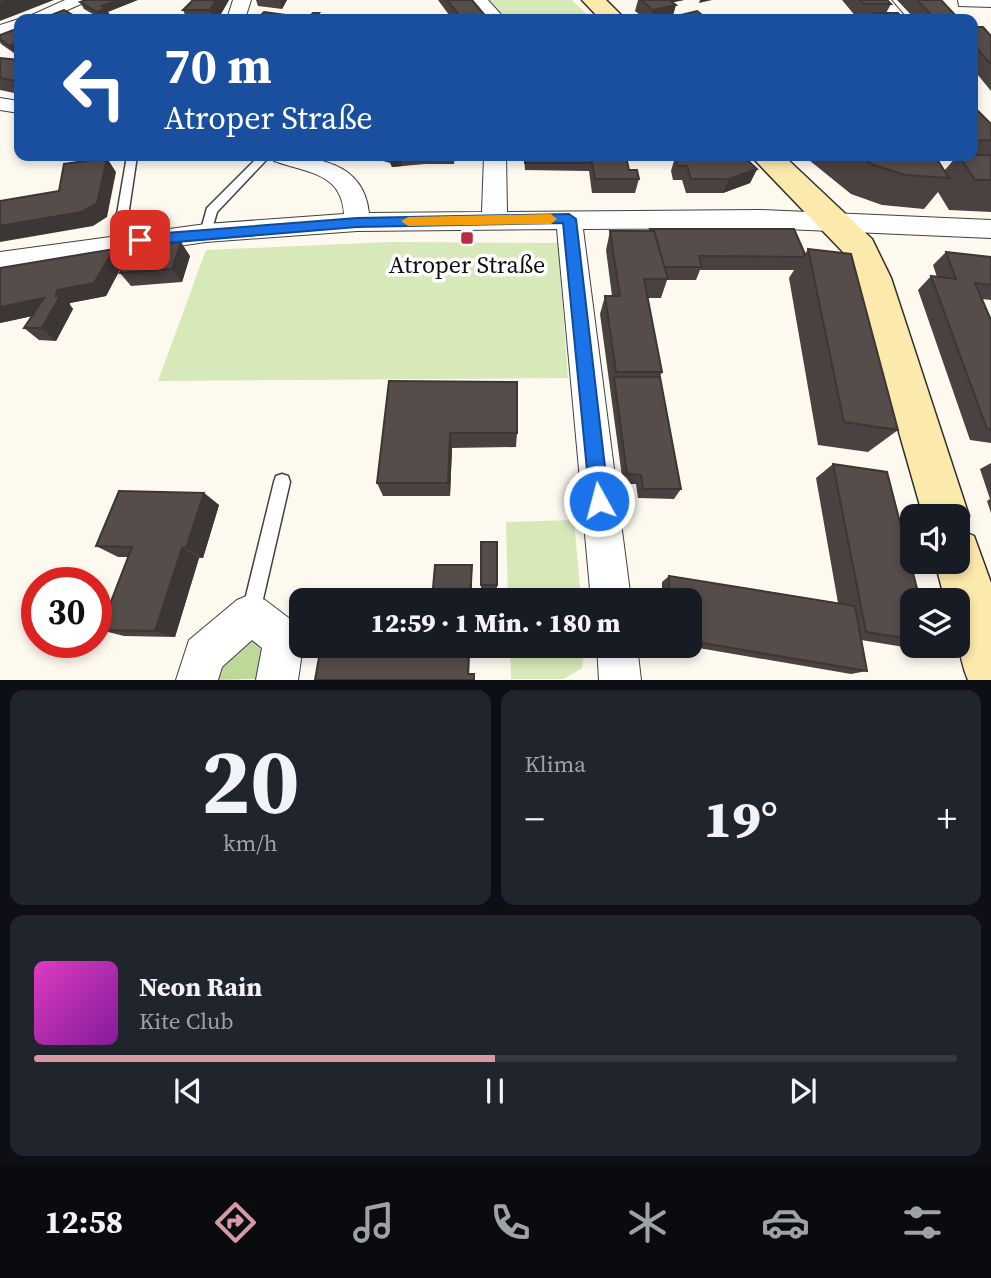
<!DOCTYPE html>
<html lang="de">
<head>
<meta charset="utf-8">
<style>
	:root { --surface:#171b24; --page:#20242c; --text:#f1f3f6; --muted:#9ea1a6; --line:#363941; --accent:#d899a5 }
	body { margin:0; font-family:"Source Serif 4",serif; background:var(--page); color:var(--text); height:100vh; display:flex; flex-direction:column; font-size:26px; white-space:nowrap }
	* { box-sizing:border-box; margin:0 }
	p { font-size:23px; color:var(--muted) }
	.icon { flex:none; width:38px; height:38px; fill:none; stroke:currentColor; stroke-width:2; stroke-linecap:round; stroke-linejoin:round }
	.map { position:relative; height:680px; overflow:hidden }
	.details { display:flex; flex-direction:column; gap:10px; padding:10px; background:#0d0f14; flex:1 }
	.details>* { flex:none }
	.guide { position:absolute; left:14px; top:14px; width:964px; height:147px; border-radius:14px; box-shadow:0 4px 10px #0003; background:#1a4fa0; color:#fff; overflow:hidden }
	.tools { position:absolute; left:900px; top:504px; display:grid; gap:14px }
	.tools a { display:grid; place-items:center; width:70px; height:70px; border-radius:14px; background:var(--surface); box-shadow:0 4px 10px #0003; font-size:35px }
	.speed { position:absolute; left:21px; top:567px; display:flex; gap:14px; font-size:35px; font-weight:700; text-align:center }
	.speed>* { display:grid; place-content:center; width:91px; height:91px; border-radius:50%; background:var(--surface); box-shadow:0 4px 10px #0003; line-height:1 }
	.speed .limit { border:10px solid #d22; background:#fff; color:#111 }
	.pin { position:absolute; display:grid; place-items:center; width:60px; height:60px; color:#fff; margin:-30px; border-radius:14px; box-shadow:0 4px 10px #0006 }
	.me { position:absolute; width:77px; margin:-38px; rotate:353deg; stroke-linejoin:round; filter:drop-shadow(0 0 5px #0008) }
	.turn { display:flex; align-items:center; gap:24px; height:147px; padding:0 35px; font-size:32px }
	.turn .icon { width:91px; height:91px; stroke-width:2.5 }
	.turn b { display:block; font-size:49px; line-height:60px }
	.big { font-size:52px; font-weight:800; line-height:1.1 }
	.details .card { flex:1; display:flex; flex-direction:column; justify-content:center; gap:10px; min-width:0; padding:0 24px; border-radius:14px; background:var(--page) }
	.details .dial { align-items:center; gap:0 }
	.dial b { font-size:91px; line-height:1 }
	.song { display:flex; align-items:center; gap:21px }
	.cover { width:84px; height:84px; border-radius:10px; background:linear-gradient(135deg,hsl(310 70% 55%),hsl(290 70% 35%)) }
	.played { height:7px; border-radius:4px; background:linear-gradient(90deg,var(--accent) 50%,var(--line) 50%) }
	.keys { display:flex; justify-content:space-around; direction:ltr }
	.heat { display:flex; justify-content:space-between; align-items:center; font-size:38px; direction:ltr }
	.details .tiles { flex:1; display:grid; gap:10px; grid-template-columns:1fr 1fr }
	.card:last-child { grid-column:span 2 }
	.trip { position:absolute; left:289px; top:588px; width:413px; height:70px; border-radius:14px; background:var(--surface); box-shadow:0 4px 10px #0003; font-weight:800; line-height:70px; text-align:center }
	.menu { display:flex; height:112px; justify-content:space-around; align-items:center; background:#090b0e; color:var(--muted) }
	.menu .icon { width:49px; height:49px }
	.menu .on { color:var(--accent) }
	.menu b { font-size:32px; color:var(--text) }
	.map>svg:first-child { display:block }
	.green { fill:#d7e8b9 }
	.forest { fill:#bdd899 }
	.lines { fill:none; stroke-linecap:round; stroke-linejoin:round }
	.service-casing { stroke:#414141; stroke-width:3 }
	.minor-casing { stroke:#414141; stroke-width:2 }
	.secondary-casing { stroke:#303030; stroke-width:3 }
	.service { fill:#fff; fill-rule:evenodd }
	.minor { fill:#fff; fill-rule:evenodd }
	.secondary { fill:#fce9ac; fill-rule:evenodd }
	.wall { fill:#4a4240 }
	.shaded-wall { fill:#3c3634 }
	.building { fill:#564d4a; stroke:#3c3634; stroke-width:2 }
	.route { fill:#1a73e8; stroke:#114b97; stroke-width:2 }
	.slow { fill:#f59e0b }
	.poi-dot { fill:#b92a43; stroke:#fff; stroke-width:2.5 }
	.labels { text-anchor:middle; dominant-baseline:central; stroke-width:7; stroke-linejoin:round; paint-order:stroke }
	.poi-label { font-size:24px; fill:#0e0e0e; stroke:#fff }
</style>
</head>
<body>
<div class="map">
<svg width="991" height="680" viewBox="0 0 991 680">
	<rect width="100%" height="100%" fill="#fef9ef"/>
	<g class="green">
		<path d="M486 0H572L592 19H503Z"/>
		<path d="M389 242 558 243 568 378 158 381 206 250Z"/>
		<path d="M574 520 581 600H508L506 522Z"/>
		<path d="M510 646H585L582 668 564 679H511Z"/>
	</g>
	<path class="forest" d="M244 639 254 641 264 653 260 679 211 680Z"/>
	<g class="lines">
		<defs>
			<g id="service">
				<path d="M127 156H137L124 243 118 247 112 243Z"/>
				<path d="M259 156H270L217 212 210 236H202L200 233 207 208Z"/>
				<path d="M282 474 288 476 290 482 260 612 258 619 251 621 244 619 242 612 274 482 276 476Z"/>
			</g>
			<g id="minor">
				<path d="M65 0H90L47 19H23Z"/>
				<path d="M233 0H251L245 19H227Z"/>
				<path d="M470 0H488L505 19H487Z"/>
				<path d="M873 0H891L907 19H889Z"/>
				<path d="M958 0H991V7L959 6Z"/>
				<path d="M19 19V30L0 37V25Z"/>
				<path d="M0 98 19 101V113L0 110Z"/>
				<path d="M271 156C314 156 364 161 369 213L482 212 484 156H506L507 212 760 210 991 220V238L760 228 583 229 631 600H591L557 229 357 231 206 242 0 272V252L206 224 344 214C342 173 308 173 274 161Z"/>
				<path d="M251 594 265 600 298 625 303 646 298 680H256L262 648 252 640 222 667 218 680H176L189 640 237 600Z"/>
				<path d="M597 646H637L641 680H599Z"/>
			</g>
			<g id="secondary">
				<path d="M582 0H606L625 19H600Z"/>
				<path d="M751 156H784L872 239 891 278 969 516 963 531 974 536 991 583V680H968C957 653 957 629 957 600H945L935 562H957V516H923L855 278 845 254Z"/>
			</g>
		</defs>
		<use href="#service" class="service-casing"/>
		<use href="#minor" class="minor-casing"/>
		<use href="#secondary" class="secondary-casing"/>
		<use href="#service" class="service"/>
		<use href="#minor" class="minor"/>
		<use href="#secondary" class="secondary"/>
	</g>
	<g class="wall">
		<path d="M229 0 218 19H187L183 10Z"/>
		<path d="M256 0H287L282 9 258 6Z"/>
		<path d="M438 0H472L488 19H452Z"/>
		<path d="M638 0H684L672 2V19H645L635 11Z"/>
		<path d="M842 0H887L891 4 886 13 903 19H870L871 18H857Z"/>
		<path d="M897 0H941L958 18 957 19H915Z"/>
		<path d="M80 2 108 12 110 15 101 19 84 9Z"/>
		<path d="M973 27 991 36V91L973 69Z"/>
		<path d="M19 28 14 53 1 44 0 42V35Z"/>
		<path d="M0 58 19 60V94L0 90Z"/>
		<path d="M973 107 991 124V154L973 155Z"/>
		<path d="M991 155V212L949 210 938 192 924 209 882 205 851 194 804 156H935L944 171 957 156Z"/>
		<path d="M365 156H455L454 164H425L392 167 390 163Z"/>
		<path d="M524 156H623L629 170 639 179 635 193H592L589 171 525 170Z"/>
		<path d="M675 157H705L757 169 750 183 723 193H686L682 180H673L671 171Z"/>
		<path d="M650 229 805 254 808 249 898 430 868 452 818 445 789 278 794 270H700L696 280H667L661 298H648L662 372 660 377 681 489 674 499 638 498 636 484H623L600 314 605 296H612L606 250 610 231H650Z"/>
		<path d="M114 249 124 262 190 256 182 282 131 286 120 273 123 264 106 296 70 303V305L73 309 56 341 39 340 24 328 32 316 0 323V268Z"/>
		<path d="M946 252 991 257V300L982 299 991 320V443L970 440 918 290 931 276 937 277 933 265Z"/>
		<path d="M389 381 517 433 516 447 452 448 450 496H383L377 483Z"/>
		<path d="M991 463V513L987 501 990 499 980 469Z"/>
		<path d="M833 464 912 600V646L904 647 861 640 867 671 851 674 687 646H690V600H662V582L669 576 838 603 816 478Z"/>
		<path d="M204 493 219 505 203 558H199L175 637 124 636 100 630 128 557H118L96 546Z"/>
		<rect x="481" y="542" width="16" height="46"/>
	</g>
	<g class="shaded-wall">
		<path d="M10 0H54L0 21V4Z"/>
		<path d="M118 0H138L108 12 110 15 101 19 97 12 102 6Z"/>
		<path d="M216 0H229L218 19H214L210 10Z"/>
		<path d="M280 0H287L282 9Z"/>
		<path d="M658 0H684L656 6Z"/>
		<path d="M700 0H712L699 3Z"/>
		<path d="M676 5 672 19H651L653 10Z"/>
		<path d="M19 42V51L14 53 9 46Z"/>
		<path d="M389 156H403L401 159 402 166 392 167Z"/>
		<path d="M107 158 116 172 107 217 93 226 0 242V226L81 212Z"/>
		<path d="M757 169 750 183 723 193 729 179Z"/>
		<path d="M181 242 190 256 182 282 172 269Z"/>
		<path d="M114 249 124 262 106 296 70 303V305L73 309 56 341 42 328 51 312 0 323V307L44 298 57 290Z"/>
		<path d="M450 433 452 448 450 496 448 483Z"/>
		<path d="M204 493 219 505 203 558 186 548Z"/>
		<path d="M182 548 199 558 175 637 155 631Z"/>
		<path d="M472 565V600H470Z"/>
		<path d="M469 646H470L469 677 468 674Z"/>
	</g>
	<g class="building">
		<path d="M0 0H10L0 4Z"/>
		<path d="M86 0H118L102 6 106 8 97 12 80 2Z"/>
		<path d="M193 0H216L210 10H183Z"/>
		<path d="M447 0H472L488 19H462Z"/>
		<path d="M641 0H669L676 5 653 10Z"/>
		<path d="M860 0H887L891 4H863Z"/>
		<path d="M917 0H941L958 18H934Z"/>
		<path d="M64 10 78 18 75 19H41Z"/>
		<path d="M697 11 707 19H681L677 16Z"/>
		<path d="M264 12 308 18 313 13H319L314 19H318H257Z"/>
		<path d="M874 13H898L903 19H878Z"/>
		<path d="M371 17 385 18 384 19H370Z"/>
		<path d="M973 27H983L991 36V64L973 44Z"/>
		<path d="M19 28V42L9 46 0 39V35Z"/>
		<path d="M0 58 19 60V82L0 78Z"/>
		<path d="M973 107H974L991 124V140L973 141Z"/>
		<path d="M973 155H991V180H975L959 156H973Z"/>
		<path d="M401 156H424L401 159Z"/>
		<path d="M525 156H623V157H591L590 163H525Z"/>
		<path d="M709 156H743L757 169 729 179H691L687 166H678L675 157H705Z"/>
		<path d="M861 156H935L949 178 905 175 871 164Z"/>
		<path d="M591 157H626L629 170H637L639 179H595Z"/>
		<path d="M107 158 97 203 81 212 0 226V201L59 191 64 164Z"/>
		<path d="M650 229H794L805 254 803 257 699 256 702 267H664L654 231H651Z"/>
		<path d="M610 231H654L668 279H644L662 372H616L605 296H620Z"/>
		<path d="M181 242 172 269 120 273 131 246Z"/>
		<path d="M114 249 94 283 57 290 56 296H60L42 328H24L44 298 0 307V268Z"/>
		<path d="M808 249 851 254 898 430 844 422Z"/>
		<path d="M946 252 991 257V285L975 283 991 320V430L987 429 931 276 956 279Z"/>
		<path d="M614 377H660L681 489H643L641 475 627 474Z"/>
		<path d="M389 381 517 382V433H450L448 483H377Z"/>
		<path d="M833 464 887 472 920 600H912V639L866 632Z"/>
		<path d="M119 491 204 493 186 548H182L155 631 100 630 132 547 96 546Z"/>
		<rect x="481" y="542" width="16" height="43"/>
		<path d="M435 565H472L470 600H432Z"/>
		<path d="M669 576 855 606 867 671 690 641V600H669Z"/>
		<path d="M321 646H469L468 674H474V680H315Z"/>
	</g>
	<path class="route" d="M569 214 576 219 609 501 606 508 599 511 593 508 590 501 563 223 357 227 140 245 133 240 140 235 357 218Z"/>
	<path class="slow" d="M551 214 557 219 551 224 408 226 401 221 408 217Z"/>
	<rect class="poi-dot" x="460" y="231" width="14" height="14" rx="3.5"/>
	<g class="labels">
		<g class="poi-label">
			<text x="467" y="264">Atroper Straße</text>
		</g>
	</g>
</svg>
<div class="tools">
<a><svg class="icon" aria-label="sound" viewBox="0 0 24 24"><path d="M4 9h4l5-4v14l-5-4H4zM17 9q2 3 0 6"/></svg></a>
<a><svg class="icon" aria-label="layers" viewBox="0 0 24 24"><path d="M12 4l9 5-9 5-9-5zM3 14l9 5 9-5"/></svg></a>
</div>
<div class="speed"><div class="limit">30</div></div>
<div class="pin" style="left:140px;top:240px;background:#d93025"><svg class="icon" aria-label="arrive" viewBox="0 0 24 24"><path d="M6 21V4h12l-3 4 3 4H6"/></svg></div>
<svg class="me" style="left:599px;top:501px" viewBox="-20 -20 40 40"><circle r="17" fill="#1a73e8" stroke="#fff" stroke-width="3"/><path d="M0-11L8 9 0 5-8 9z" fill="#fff"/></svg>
<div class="trip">12:59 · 1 Min. · 180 m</div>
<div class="guide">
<div class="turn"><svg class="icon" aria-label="left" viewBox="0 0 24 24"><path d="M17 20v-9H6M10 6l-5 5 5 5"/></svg><div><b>70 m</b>Atroper Straße</div></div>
</div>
</div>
<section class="details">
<div class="tiles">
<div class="card dial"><b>20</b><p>km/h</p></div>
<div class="card"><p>Klima</p>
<div class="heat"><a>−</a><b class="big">19°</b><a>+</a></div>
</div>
<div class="card">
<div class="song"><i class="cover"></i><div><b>Neon Rain</b><p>Kite Club</p></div></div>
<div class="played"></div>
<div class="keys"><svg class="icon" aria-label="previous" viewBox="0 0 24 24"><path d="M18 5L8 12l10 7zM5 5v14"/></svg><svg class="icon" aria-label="pause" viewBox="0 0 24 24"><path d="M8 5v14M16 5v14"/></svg><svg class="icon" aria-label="next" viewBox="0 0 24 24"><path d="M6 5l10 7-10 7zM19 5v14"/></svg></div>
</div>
</div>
</section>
<nav class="menu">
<b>12:58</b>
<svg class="icon on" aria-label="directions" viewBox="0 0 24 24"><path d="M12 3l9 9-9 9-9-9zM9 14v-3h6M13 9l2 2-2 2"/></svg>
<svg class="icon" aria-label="music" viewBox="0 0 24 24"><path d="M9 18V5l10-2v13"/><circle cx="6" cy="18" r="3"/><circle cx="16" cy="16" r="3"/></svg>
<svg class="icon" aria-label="phone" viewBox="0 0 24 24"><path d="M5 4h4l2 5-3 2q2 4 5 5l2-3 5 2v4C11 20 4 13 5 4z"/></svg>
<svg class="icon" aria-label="climate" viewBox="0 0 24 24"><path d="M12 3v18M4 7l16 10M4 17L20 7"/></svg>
<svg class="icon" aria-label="car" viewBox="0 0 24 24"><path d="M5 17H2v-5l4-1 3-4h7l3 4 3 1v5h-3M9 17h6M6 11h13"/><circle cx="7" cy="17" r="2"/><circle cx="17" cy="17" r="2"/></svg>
<svg class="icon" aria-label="filters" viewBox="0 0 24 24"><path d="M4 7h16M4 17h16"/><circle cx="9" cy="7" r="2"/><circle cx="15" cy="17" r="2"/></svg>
</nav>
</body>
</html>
